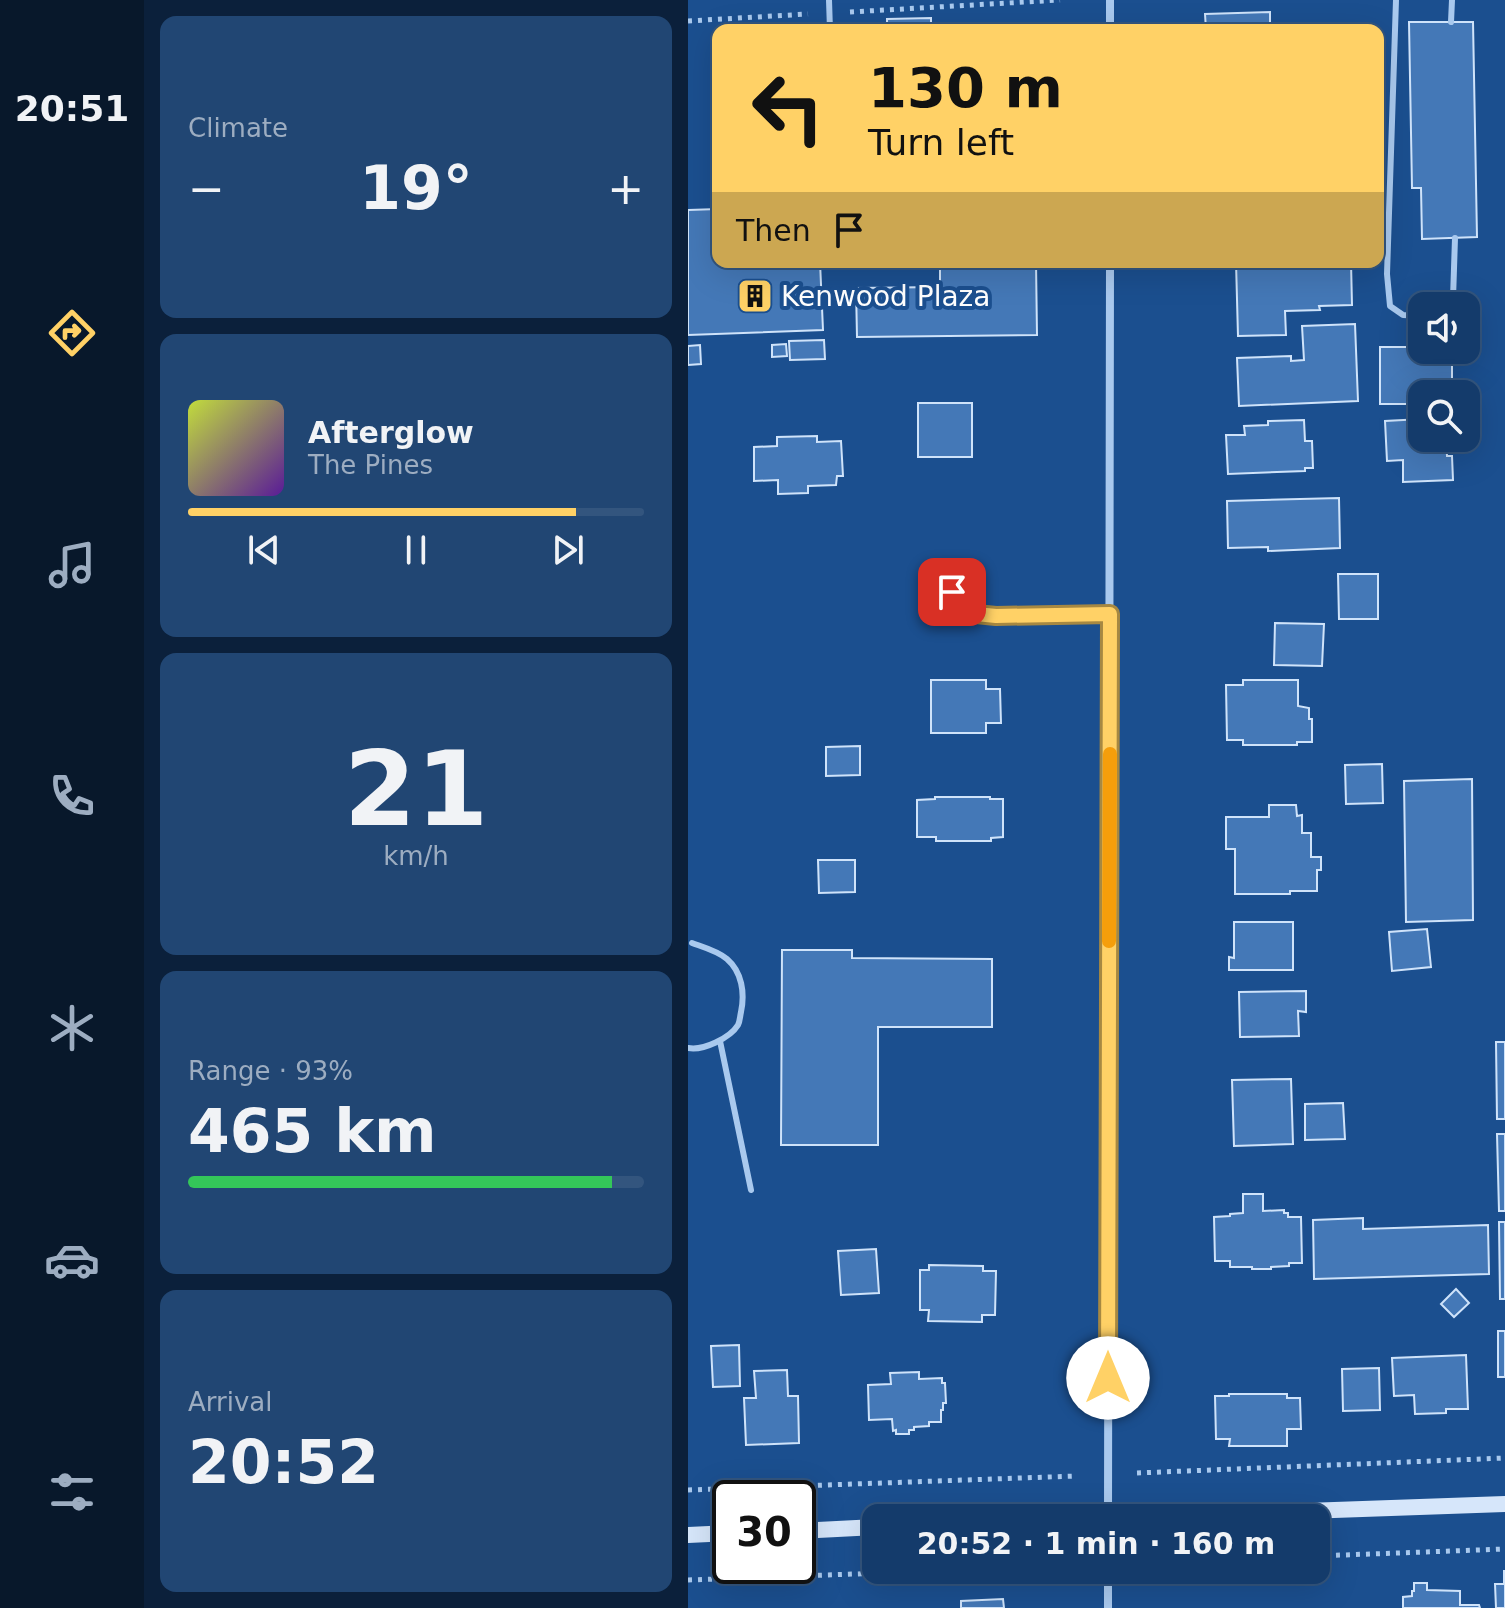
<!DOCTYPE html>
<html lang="en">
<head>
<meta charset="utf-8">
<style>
	:root { --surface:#143b6b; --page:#214673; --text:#f1f3f6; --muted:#9dadc1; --line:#33557e; --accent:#ffd166 }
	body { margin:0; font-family:"DejaVu Sans",sans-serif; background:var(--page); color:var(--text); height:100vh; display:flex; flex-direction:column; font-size:30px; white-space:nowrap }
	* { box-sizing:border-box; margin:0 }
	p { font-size:26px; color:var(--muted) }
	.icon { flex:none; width:44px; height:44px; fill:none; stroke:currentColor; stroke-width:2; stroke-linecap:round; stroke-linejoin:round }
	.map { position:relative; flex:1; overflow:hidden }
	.sheet { display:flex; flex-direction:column; gap:16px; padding:16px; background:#0b203b; width:544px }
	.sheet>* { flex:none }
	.guide { position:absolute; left:24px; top:24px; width:672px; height:244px; border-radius:16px; box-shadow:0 8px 32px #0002,0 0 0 2px var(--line); background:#ffd166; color:#111; overflow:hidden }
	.buttons { position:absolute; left:720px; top:292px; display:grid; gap:16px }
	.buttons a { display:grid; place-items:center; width:72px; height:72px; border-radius:16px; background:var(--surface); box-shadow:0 8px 32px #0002,0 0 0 2px var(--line); font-size:40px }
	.speed { position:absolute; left:24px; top:1480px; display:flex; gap:16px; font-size:40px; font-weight:700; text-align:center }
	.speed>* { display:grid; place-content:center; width:104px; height:104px; border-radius:50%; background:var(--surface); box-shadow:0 8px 32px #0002,0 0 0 2px var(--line); line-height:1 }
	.speed .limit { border:4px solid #111; border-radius:12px; background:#fff; color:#111 }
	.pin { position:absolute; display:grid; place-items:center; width:68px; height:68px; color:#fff; margin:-34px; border-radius:16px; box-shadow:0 4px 12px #0006 }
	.me { position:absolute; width:88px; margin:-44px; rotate:0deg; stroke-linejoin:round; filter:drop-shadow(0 0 6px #0008) }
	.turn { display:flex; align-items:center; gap:28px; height:168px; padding:0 24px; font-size:36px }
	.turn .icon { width:104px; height:104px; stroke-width:2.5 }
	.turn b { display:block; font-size:56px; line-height:68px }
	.then { display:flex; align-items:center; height:76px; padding:0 24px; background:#0003; gap:16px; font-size:30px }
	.big { font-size:60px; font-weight:600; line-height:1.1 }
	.sheet .tile { flex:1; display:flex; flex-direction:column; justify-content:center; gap:12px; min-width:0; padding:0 28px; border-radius:16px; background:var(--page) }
	.sheet .dial { align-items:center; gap:0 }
	.dial b { font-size:104px; line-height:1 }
	.song { display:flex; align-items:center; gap:24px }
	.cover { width:96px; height:96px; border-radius:12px; background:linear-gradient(135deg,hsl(70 70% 55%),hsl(270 70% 35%)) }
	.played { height:8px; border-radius:4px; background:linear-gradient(90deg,var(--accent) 85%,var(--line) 85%) }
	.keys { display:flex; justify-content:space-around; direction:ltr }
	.heat { display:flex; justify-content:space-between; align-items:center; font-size:44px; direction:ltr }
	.charge { height:12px; border-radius:6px; background:linear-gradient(90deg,#34c759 93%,var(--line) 0) }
	.trip { position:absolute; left:174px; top:1504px; width:468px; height:80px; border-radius:16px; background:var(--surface); box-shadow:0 8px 32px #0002,0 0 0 2px var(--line); font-weight:600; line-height:80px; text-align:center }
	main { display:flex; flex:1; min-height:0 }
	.dock { display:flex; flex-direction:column; width:144px; justify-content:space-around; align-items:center; background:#08182b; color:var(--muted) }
	.dock .icon { width:56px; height:56px }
	.dock .on { color:var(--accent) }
	.dock b { font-size:36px; color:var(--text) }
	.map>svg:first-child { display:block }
	.building { fill:#4478b7; stroke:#cfe3fa; stroke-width:2 }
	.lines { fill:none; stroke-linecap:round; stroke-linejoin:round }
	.path { stroke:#a9c9ee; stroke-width:5; stroke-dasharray:4 6; stroke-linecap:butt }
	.lane { stroke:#a9c9ee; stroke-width:6 }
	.street { stroke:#a9c9ee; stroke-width:8 }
	.secondary { stroke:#d6e6fa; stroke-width:16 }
	.route-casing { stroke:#a68842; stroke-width:20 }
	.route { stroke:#ffd166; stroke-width:14 }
	.slow { stroke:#f59e0b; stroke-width:14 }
	.labels { text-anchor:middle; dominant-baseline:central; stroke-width:8; stroke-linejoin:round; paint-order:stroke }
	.poi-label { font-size:28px; fill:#fff; stroke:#1b4f8f; text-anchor:start }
</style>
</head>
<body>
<main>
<nav class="dock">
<b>20:51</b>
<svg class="icon on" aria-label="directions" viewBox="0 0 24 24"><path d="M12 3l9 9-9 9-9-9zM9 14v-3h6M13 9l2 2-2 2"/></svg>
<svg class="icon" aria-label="music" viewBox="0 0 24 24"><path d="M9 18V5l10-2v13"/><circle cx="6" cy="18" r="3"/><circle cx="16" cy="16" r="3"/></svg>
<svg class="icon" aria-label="phone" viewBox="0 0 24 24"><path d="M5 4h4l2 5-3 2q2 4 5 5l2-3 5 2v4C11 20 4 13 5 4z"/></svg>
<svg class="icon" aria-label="climate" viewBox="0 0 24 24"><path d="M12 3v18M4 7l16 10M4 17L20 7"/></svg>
<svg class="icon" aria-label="car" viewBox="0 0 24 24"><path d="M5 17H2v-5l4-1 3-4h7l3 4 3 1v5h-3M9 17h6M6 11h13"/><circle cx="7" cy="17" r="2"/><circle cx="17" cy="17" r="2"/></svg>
<svg class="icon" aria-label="filters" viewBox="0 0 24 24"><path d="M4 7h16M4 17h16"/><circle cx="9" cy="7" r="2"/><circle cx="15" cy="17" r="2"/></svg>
</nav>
<section class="sheet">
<div class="tile"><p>Climate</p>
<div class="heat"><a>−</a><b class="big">19°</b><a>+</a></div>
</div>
<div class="tile">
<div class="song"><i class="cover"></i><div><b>Afterglow</b><p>The Pines</p></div></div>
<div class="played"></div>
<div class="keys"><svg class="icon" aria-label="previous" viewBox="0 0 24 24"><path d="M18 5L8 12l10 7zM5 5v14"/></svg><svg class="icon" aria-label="pause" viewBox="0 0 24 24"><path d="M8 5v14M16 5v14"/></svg><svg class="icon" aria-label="next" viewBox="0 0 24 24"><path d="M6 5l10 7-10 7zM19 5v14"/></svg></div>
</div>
<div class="tile dial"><b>21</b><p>km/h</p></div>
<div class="tile"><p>Range · 93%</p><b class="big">465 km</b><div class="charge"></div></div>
<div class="tile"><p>Arrival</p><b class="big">20:52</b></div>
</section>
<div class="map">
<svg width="817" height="1608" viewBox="0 0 817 1608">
	<rect width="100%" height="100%" fill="#1b4f8f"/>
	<g class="building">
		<path d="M582 12V30H518L517 14Z"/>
		<path d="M243 18V30H199V19Z"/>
		<path d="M721 22H785L789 237 734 239 733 188H724Z"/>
		<path d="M30 209V262H132L135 330 0 335V210Z"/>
		<path d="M252 262H348L349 335 169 337 168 288 252 287Z"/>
		<path d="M548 262H663L664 305 631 306 632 310 597 311 598 335 550 336Z"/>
		<path d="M667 324 670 401 551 406 549 358 603 356V361L616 360 614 326Z"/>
		<path d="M136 340 137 359 102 360 101 341Z"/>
		<path d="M98 344 99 356 84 357V345Z"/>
		<path d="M12 345 13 364 0 365V346Z"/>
		<path d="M692 347H734V350H764V394H734V404H692Z"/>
		<rect x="230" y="403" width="54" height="54"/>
		<path d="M734 419V438H758L759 456H764L765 480 715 482V460L699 461 697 421Z"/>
		<path d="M616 420 617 441H624L625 468H617V471L540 474 538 435H557L556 426 580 425V421Z"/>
		<path d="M129 436V442L153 441 155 476H149L148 485 120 486V493L90 494V480L66 481V447L89 446V437Z"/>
		<path d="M651 498 652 548 580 551V547L540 548 539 501Z"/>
		<path d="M650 574H690V619H651Z"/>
		<path d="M587 623 636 624 634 666 586 665Z"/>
		<path d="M243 680H298V689H312L313 723H298V733H243Z"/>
		<path d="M555 680H610V706L621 708V719H624V742H609V745H555V740H539L538 685H555Z"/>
		<path d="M172 746V775L138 776V747Z"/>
		<path d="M694 764 695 803 658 804 657 765Z"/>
		<path d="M784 779 785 920 718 922 716 781Z"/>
		<path d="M247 797H302V799H315V837L303 838V841H248V837H229V800L247 799Z"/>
		<path d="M581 805H608L609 816 614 815V833H623V857H633V870H629V891H602V894H547V849H538V817H581Z"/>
		<path d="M130 860H167V892L131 893Z"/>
		<path d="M546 922H605V970H541V957L546 958Z"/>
		<path d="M739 929 743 967 704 971 701 932Z"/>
		<path d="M94 950H164V958L304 959V1027H190V1145H93Z"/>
		<path d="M618 991V1012L610 1011 611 1036 552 1037 551 992Z"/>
		<path d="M808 1042H817V1119H809Z"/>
		<path d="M603 1079 605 1144 546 1146 544 1080Z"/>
		<path d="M655 1103 657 1139 617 1140V1104Z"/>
		<path d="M809 1134H817V1211H811Z"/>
		<path d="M555 1194H575V1211L596 1210V1213H600V1217H613L614 1263H601V1266L583 1267V1269H564V1267H542V1261H527L526 1217 542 1216V1214L555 1213Z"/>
		<path d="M675 1218V1229L800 1225 801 1274 626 1279 625 1220Z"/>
		<path d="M811 1222H817V1299H812Z"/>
		<path d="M188 1249 191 1293 153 1295 150 1251Z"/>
		<path d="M241 1265 295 1266V1271H308L307 1315H294V1322L240 1321 241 1310H232V1270H241Z"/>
		<path d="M768 1289 781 1303 766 1317 753 1304Z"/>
		<rect x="810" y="1331" width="7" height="46"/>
		<path d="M51 1345 52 1386 25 1387 23 1346Z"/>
		<path d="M778 1355 780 1409H758V1413L727 1414 726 1395 706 1396 704 1358Z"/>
		<path d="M691 1368 692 1410 655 1411 654 1369Z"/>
		<path d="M99 1370 100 1396H110L111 1443 58 1445 56 1398H68L66 1371Z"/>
		<path d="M231 1372V1379L254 1378V1383H257L258 1403H255V1410H253V1422H241V1426L226 1427V1430H221V1434H208V1430L205 1431 204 1419 181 1420 180 1385 203 1384 202 1373Z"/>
		<path d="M541 1394H599V1398H612L613 1429H599V1446H541L542 1439H528L527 1396H541Z"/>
		<path d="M816 1571H817V1608H808L807 1584H816Z"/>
		<path d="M726 1583H739V1590L772 1591V1605H791L792 1608H715V1597L724 1596V1591H726Z"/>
		<path d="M315 1599 316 1608H273V1601Z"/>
	</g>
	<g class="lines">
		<g class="path">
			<path d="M162 12 372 0"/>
			<path d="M0 21 120 14"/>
			<path d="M449 1473 817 1458"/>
			<path d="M0 1490 388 1476"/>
			<path d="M628 1556 817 1549"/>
			<path d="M0 1580 278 1570"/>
		</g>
		<g class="lane">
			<path d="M141 0 142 30"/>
			<path d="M708 0 699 274 702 306 715 315 734 316"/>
			<path d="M763 22 764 0"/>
			<path d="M759 306 765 299 767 238"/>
			<path d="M258 572 264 592 274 606 288 614 308 616 422 614"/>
			<path d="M32 1041 63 1190"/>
			<path d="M0 1048C15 1051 42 1038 50 1025 52 1021 52 1016 53 1012 57 993 54 972 39 959 30 951 15 947 4 943"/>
		</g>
		<g class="street">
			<path d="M422 0V30"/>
			<path d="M420 1517 422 262"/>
			<path d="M420 1570V1608"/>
		</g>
		<g class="secondary">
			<path d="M420 1518 817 1504"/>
			<path d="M110 1531 188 1527"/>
			<path d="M0 1535 42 1533"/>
		</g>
	</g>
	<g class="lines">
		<defs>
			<path id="route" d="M264 592 274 606 288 614 308 616 422 614 420 1378"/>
		</defs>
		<use href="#route" class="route-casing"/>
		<use href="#route" class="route"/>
		<path class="slow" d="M421 941 422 754"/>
	</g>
	<defs>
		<symbol id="building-square" viewBox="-11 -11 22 22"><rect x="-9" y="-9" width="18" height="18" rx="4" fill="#ffd166" stroke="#1b4f8f"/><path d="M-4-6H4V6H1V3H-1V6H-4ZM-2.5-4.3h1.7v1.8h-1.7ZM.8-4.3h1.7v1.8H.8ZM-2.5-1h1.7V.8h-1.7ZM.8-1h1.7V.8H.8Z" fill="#111"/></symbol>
	</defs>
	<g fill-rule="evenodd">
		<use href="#building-square" x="47" y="276" width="40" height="40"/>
	</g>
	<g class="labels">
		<g class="poi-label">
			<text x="93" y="296">Kenwood Plaza</text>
		</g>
	</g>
</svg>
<div class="buttons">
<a><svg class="icon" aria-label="sound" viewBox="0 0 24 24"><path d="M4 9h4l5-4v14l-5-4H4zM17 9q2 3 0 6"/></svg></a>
<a><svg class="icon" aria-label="search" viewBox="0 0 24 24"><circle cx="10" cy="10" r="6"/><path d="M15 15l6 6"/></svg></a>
</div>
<div class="speed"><div class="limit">30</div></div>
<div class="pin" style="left:264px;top:592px;background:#d93025"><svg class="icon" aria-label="arrive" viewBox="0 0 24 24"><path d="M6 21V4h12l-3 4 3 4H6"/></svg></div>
<svg class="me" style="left:420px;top:1378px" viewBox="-20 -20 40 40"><circle r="19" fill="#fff"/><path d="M0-13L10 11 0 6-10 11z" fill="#ffd166"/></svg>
<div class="trip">20:52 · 1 min · 160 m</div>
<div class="guide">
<div class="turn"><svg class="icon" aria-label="left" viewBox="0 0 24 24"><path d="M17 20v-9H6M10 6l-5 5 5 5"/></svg><div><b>130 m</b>Turn left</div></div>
<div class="then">Then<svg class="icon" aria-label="arrive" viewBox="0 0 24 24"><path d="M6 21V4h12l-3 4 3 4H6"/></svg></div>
</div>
</div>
</main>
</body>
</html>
